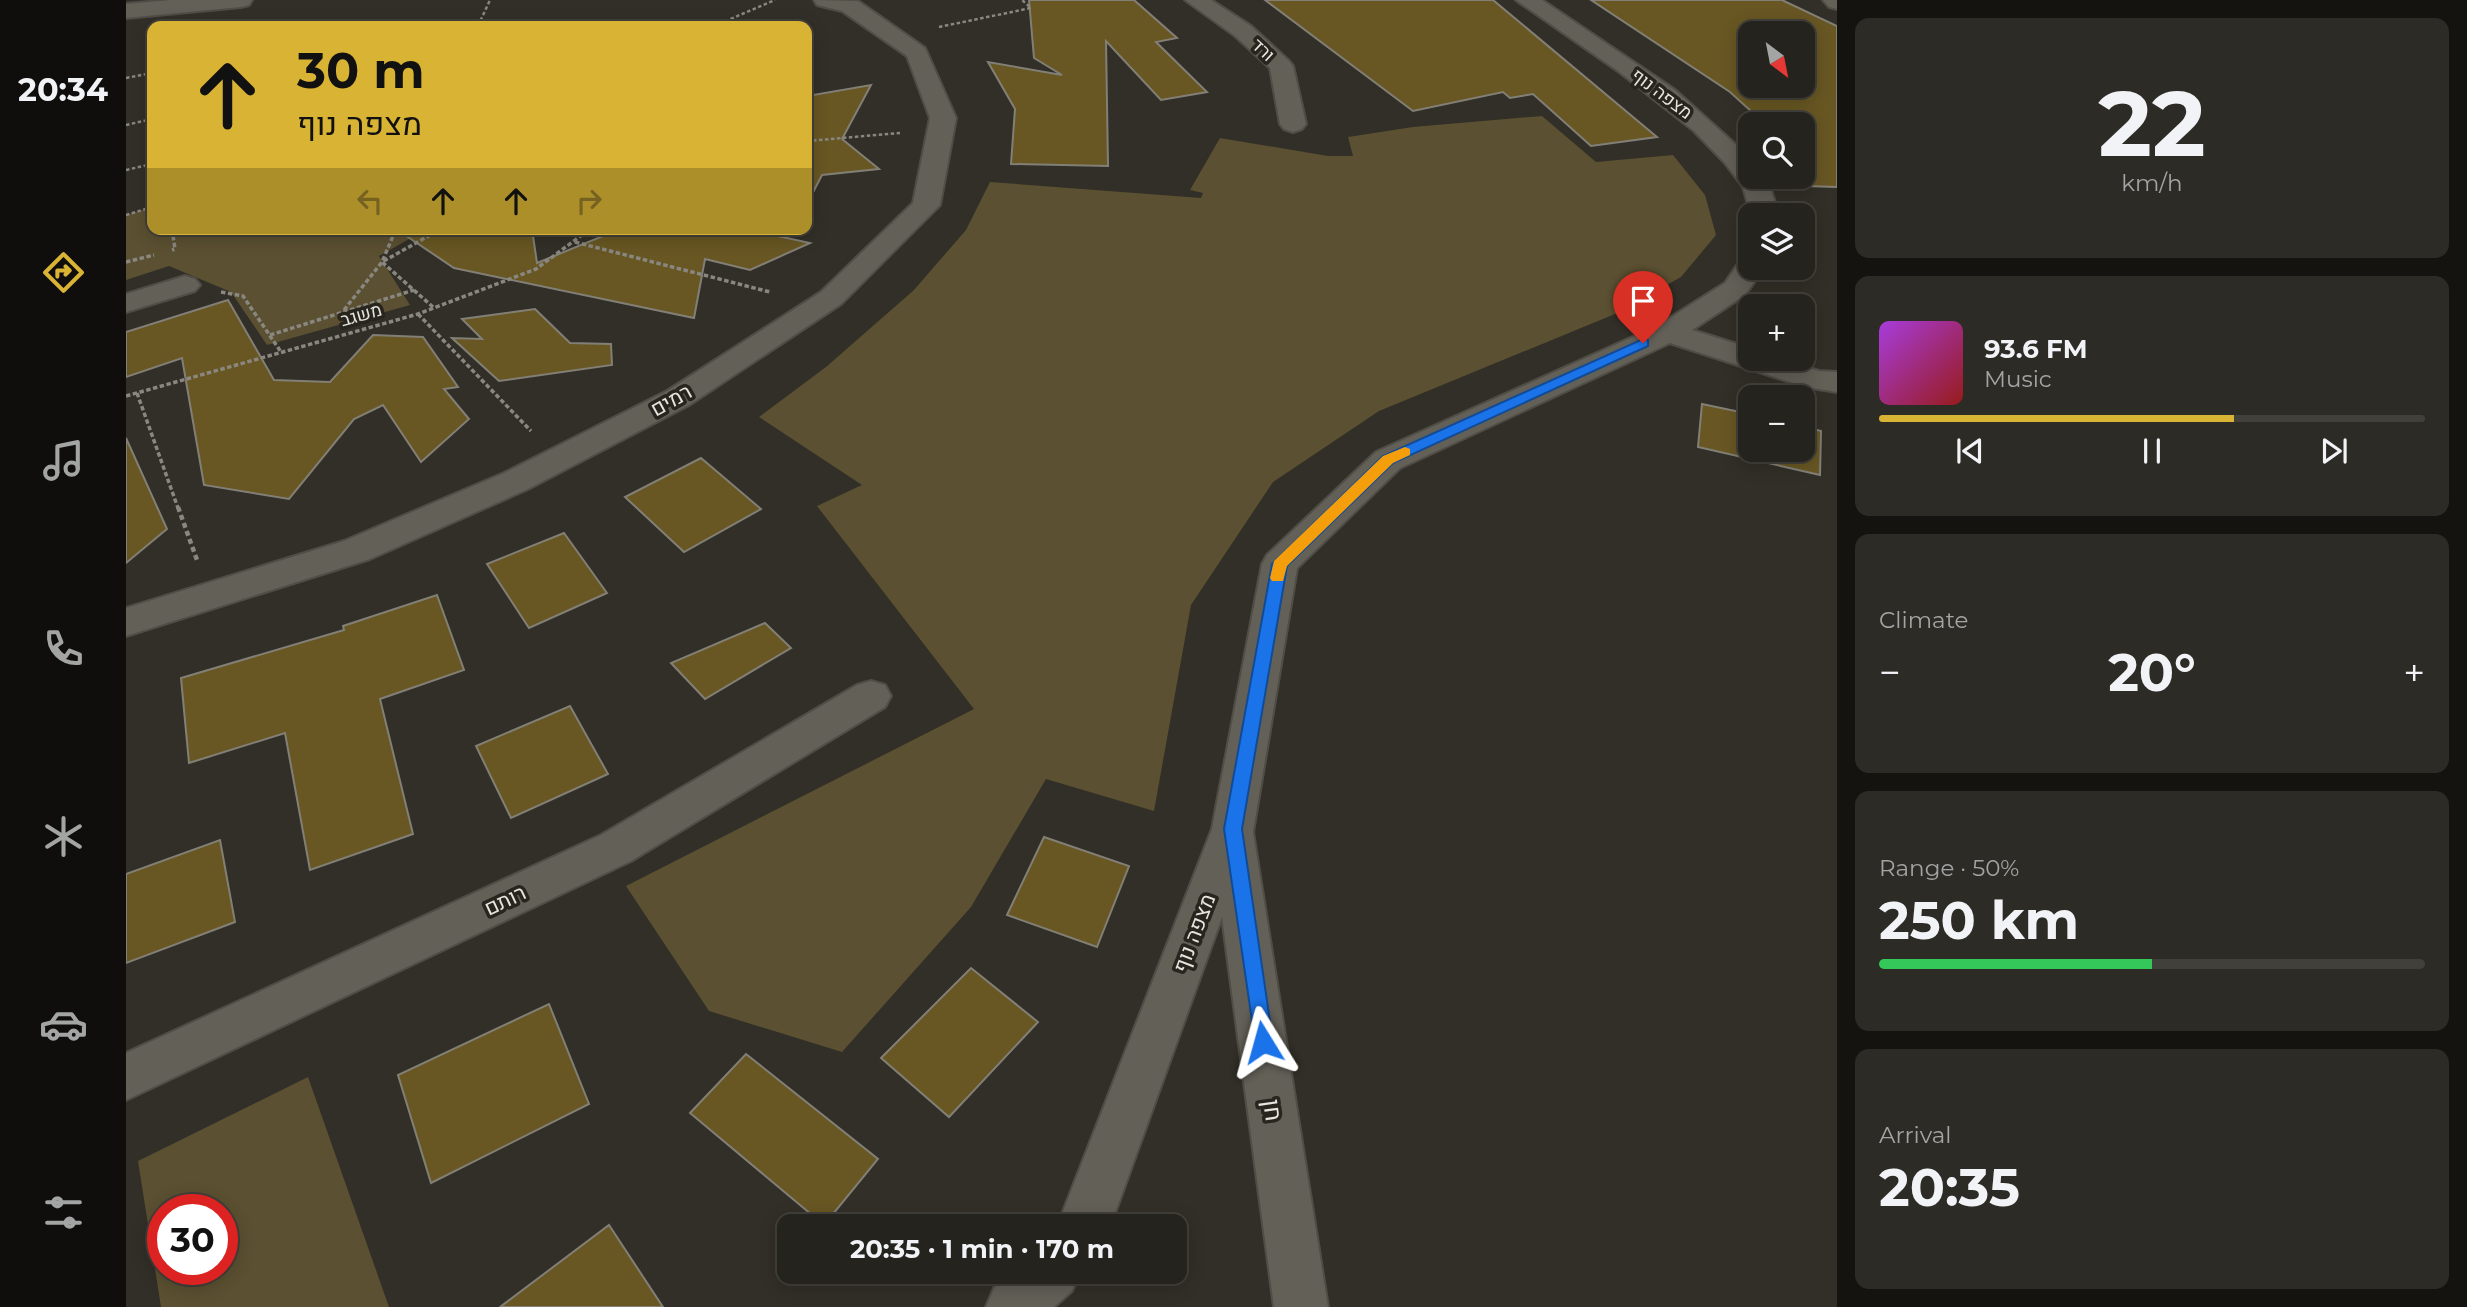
<!DOCTYPE html>
<html lang="en">
<head>
<meta charset="utf-8">
<style>
	:root { --surface:#25231d; --page:#2d2b26; --text:#f1f3f6; --muted:#a3a4a4; --line:#42403b; --accent:#d9b334 }
	body { margin:0; font-family:Montserrat,Heebo,sans-serif; background:var(--page); color:var(--text); height:100vh; display:flex; flex-direction:column; font-size:26px; white-space:nowrap }
	* { box-sizing:border-box; margin:0 }
	p { font-size:23px; color:var(--muted) }
	.icon { flex:none; width:38px; height:38px; fill:none; stroke:currentColor; stroke-width:2; stroke-linecap:round; stroke-linejoin:round }
	.map { position:relative; flex:1; overflow:hidden }
	.details { display:flex; flex-direction:column; gap:18px; padding:18px; background:#141310; width:630px }
	.details>* { flex:none }
	.hud { position:absolute; left:21px; top:21px; width:665px; height:214px; border-radius:14px; box-shadow:0 4px 18px #0003,0 0 0 2px var(--line); background:#d9b334; color:#111; overflow:hidden }
	.needle { width:46px; rotate:148deg }
	.buttons { position:absolute; left:1612px; top:21px; display:grid; gap:14px }
	.buttons a { display:grid; place-items:center; width:77px; height:77px; border-radius:14px; background:var(--surface); box-shadow:0 4px 18px #0003,0 0 0 2px var(--line); font-size:35px }
	.speed { position:absolute; left:21px; top:1194px; display:flex; gap:14px; font-size:35px; font-weight:700; text-align:center }
	.speed>* { display:grid; place-content:center; width:91px; height:91px; border-radius:50%; background:var(--surface); box-shadow:0 4px 18px #0003,0 0 0 2px var(--line); line-height:1 }
	.speed .limit { border:10px solid #d22; background:#fff; color:#111 }
	.pin { position:absolute; display:grid; place-items:center; width:60px; height:60px; color:#fff; margin:-72px -30px; border-radius:50% 50% 50% 0; rotate:-45deg; box-shadow:0 0 7px #0007 }
	.pin .icon { rotate:45deg }
	.me { position:absolute; width:77px; margin:-38px; rotate:352deg; stroke-linejoin:round; filter:drop-shadow(0 0 5px #0008) }
	.turn { display:flex; align-items:center; gap:24px; height:147px; padding:0 35px; font-size:32px }
	.turn .icon { width:91px; height:91px; stroke-width:2.5 }
	.turn b { display:block; font-size:49px; line-height:60px }
	.lanes { display:flex; align-items:center; height:66px; padding:0 35px; background:#0003; justify-content:center; gap:35px; direction:ltr }
	.lanes .off { opacity:.35 }
	.big { font-size:52px; font-weight:700; line-height:1.1 }
	.details .card { flex:1; display:flex; flex-direction:column; justify-content:center; gap:10px; min-width:0; padding:0 24px; border-radius:14px; background:var(--page) }
	.details .dial { align-items:center; gap:0 }
	.dial b { font-size:91px; line-height:1 }
	.song { display:flex; align-items:center; gap:21px }
	.cover { width:84px; height:84px; border-radius:10px; background:linear-gradient(135deg,hsl(280 70% 55%),hsl(0 70% 35%)) }
	.played { height:7px; border-radius:4px; background:linear-gradient(90deg,var(--accent) 65%,var(--line) 65%) }
	.keys { display:flex; justify-content:space-around; direction:ltr }
	.heat { display:flex; justify-content:space-between; align-items:center; font-size:38px; direction:ltr }
	.charge { height:10px; border-radius:5px; background:linear-gradient(90deg,#34c759 50%,var(--line) 0) }
	.trip { position:absolute; left:651px; top:1214px; width:410px; height:70px; border-radius:14px; background:var(--surface); box-shadow:0 4px 18px #0003,0 0 0 2px var(--line); font-weight:700; line-height:70px; text-align:center }
	main { display:flex; flex:1; min-height:0 }
	.dock { display:flex; flex-direction:column; width:126px; justify-content:space-around; align-items:center; background:#0f0e0c; color:var(--muted) }
	.dock .icon { width:49px; height:49px }
	.dock .on { color:var(--accent) }
	.dock b { font-size:32px; color:var(--text) }
	.map>svg:first-child { display:block }
	.green { fill:#5b5031; fill-rule:evenodd }
	.building { fill:#685723; stroke:#827f76; stroke-width:2; fill-rule:evenodd }
	.lines { fill:none; stroke-linecap:round; stroke-linejoin:round }
	.street-casing { stroke:#4f4d46; stroke-width:4 }
	.path-far2 { stroke:#898780; stroke-width:2.5; stroke-dasharray:3.5 2.5; stroke-linecap:butt }
	.path-far1 { stroke:#898780; stroke-width:3.5; stroke-dasharray:4.5 2.5; stroke-linecap:butt }
	.path { stroke:#898780; stroke-width:4.5; stroke-dasharray:5 3.5; stroke-linecap:butt }
	.street { fill:#636058; fill-rule:evenodd }
	.route { fill:#1a73e8; stroke:#114b97; stroke-width:2 }
	.slow { fill:#f59e0b }
	.labels { text-anchor:middle; dominant-baseline:central; stroke-width:7; stroke-linejoin:round; paint-order:stroke }
	.far-street-label { font-size:18px; fill:#e7e5e0; stroke:#27251d }
	.street-label { font-size:21px; fill:#e7e5e0; stroke:#27251d }
	.near-street-label { font-size:24px; fill:#e7e5e0; stroke:#27251d }
</style>
</head>
<body>
<main>
<nav class="dock">
<b>20:34</b>
<svg class="icon on" aria-label="directions" viewBox="0 0 24 24"><path d="M12 3l9 9-9 9-9-9zM9 14v-3h6M13 9l2 2-2 2"/></svg>
<svg class="icon" aria-label="music" viewBox="0 0 24 24"><path d="M9 18V5l10-2v13"/><circle cx="6" cy="18" r="3"/><circle cx="16" cy="16" r="3"/></svg>
<svg class="icon" aria-label="phone" viewBox="0 0 24 24"><path d="M5 4h4l2 5-3 2q2 4 5 5l2-3 5 2v4C11 20 4 13 5 4z"/></svg>
<svg class="icon" aria-label="climate" viewBox="0 0 24 24"><path d="M12 3v18M4 7l16 10M4 17L20 7"/></svg>
<svg class="icon" aria-label="car" viewBox="0 0 24 24"><path d="M5 17H2v-5l4-1 3-4h7l3 4 3 1v5h-3M9 17h6M6 11h13"/><circle cx="7" cy="17" r="2"/><circle cx="17" cy="17" r="2"/></svg>
<svg class="icon" aria-label="filters" viewBox="0 0 24 24"><path d="M4 7h16M4 17h16"/><circle cx="9" cy="7" r="2"/><circle cx="15" cy="17" r="2"/></svg>
</nav>
<div class="map">
<svg width="1711" height="1307" viewBox="0 0 1711 1307">
	<rect width="100%" height="100%" fill="#312f27"/>
	<g class="green">
		<path d="M1416 116 1470 162 1547 155 1579 195 1590 235 1555 277 1489 314 1253 411 1147 482 1065 605 1028 811 920 779 845 907 716 1052 583 1011 500 886 848 709 691 506 736 485 633 417 700 367 788 290 840 230 864 182 1075 198 1077 193 1064 190 1094 138 1202 156H1227L1222 137 1287 127Z"/>
		<path d="M26 207V229H301L253 256 284 305 141 345 105 292 43 266 0 280V215Z"/>
		<path d="M182 1077 263 1307H35L12 1161ZM37 1209H96V1269H37Z"/>
	</g>
	<g class="building">
		<path d="M903 0H1008L1051 38 1030 42 1081 92 1035 100 980 41 982 166 885 164 889 109 862 62 936 75 908 58Z"/>
		<path d="M1139 0H1367L1531 137 1465 146 1407 94 1384 98 1377 92 1287 111Z"/>
		<path d="M1465 0H1656L1711 26V187L1679 186 1673 177H1676V124H1639L1604 92ZM1624 33H1676V86H1624Z"/>
		<path d="M745 85 716 139 753 169 696 175 681 204V96Z"/>
		<path d="M270 229H406L411 263 494 229H620L684 243 624 270 579 259 568 318 328 268Z"/>
		<path d="M102 300 148 380 204 382 247 335 297 337 332 387 318 389 343 419 295 462 257 405 228 419 163 499 78 485 56 358 0 377V332Z"/>
		<path d="M409 309 444 343 485 344 486 365 373 381 326 338 356 339 336 319Z"/>
		<path d="M1576 404 1624 414V450H1676V426L1695 431 1694 475 1572 447Z"/>
		<path d="M0 438 41 529 0 563Z"/>
		<path d="M575 458 635 509 558 552 499 497Z"/>
		<path d="M438 533 481 593 403 628 361 564Z"/>
		<path d="M311 595 338 670 254 699 287 834 184 870 159 733 63 763 55 678 218 630 217 626Z"/>
		<path d="M639 623 665 648 579 699 545 663Z"/>
		<path d="M444 706 482 774 385 818 350 746Z"/>
		<path d="M918 837 1003 866 971 947 881 915Z"/>
		<path d="M94 840 109 922 0 963V874Z"/>
		<path d="M845 968 912 1022 823 1117 755 1058Z"/>
		<path d="M423 1004 463 1104 305 1183 272 1075Z"/>
		<path d="M620 1054 752 1159 698 1225 564 1113Z"/>
		<path d="M483 1225 537 1307H374Z"/>
	</g>
	<g class="lines">
		<defs>
			<g id="street">
				<path d="M45 0H126L123 5 115 7 0 18V4Z"/>
				<path d="M688 0 732 1 799 48 830 118 814 205 715 304 563 405 402 489 244 559 0 636V608L218 541 378 473 541 391 695 292 787 203 804 118 781 56 716 11 691 5Z"/>
				<path d="M1059 0H1085L1125 26 1163 61 1167 66 1180 124 1176 129 1167 132 1158 129 1154 124 1144 68 1109 36Z"/>
				<path d="M1390 0H1416L1549 90 1618 152 1624 160V177H1636L1644 187 1653 215H1625L1617 187 1599 163 1568 131 1492 71Z"/>
				<path d="M1697 0H1711V9L1703 7Z"/>
				<path d="M1624 258V268H1638L1619 295 1566 330 1624 348V359H1656L1693 371 1711 372V392L1679 387 1544 343 1274 468 1171 568 1127 832 1202 1307H1148L1096 917 984 1227H931L1086 829 1136 564 1141 555 1250 452 1531 326 1599 283 1614 261Z"/>
				<path d="M59 276 69 279 74 285 69 291 0 312V294Z"/>
				<path d="M745 681 759 685 765 696 759 707 505 861 0 1100V1053L475 835 731 685Z"/>
				<path d="M885 1272H954L946 1291 928 1307H860L868 1288Z"/>
			</g>
		</defs>
		<use href="#street" class="street-casing"/>
		<g class="path-far2">
			<path d="M352 26 364 0"/>
			<path d="M588 26 649 0"/>
			<path d="M813 27 905 8 896 0"/>
			<path d="M0 78 26 73"/>
			<path d="M0 125 26 119"/>
			<path d="M681 141 774 133"/>
			<path d="M0 170 26 164"/>
			<path d="M0 215 26 207"/>
		</g>
		<g class="path-far1">
			<path d="M46 229 49 249 46 250"/>
			<path d="M449 242 644 292"/>
			<path d="M0 262 28 255"/>
			<path d="M95 292 117 296 155 352"/>
			<path d="M307 307 256 262 315 229"/>
			<path d="M218 310 256 262 270 229"/>
			<path d="M292 314 405 431"/>
			<path d="M144 335 288 290"/>
			<path d="M11 393 52 508"/>
			<path d="M0 396 292 314 410 269 464 229"/>
		</g>
		<path class="path" d="M52 507 71 560"/>
		<use href="#street" class="street"/>
	</g>
	<path class="route" d="M1517 339 1522 340V346L1267 463 1161 566 1116 829 1147 1042 1144 1048 1137 1051 1130 1048 1098 829 1146 564 1257 456Z"/>
	<path class="slow" d="M1279 447 1284 449V455L1267 463 1161 566 1157 581H1146L1144 578 1148 561 1257 456Z"/>
	<g class="labels">
		<g class="far-street-label">
			<text transform="translate(1137 50) rotate(43)">ורד</text>
			<text transform="translate(1536 94) rotate(37)">מצפה נוף</text>
			<text transform="translate(235 315) rotate(-16)">משגב</text>
		</g>
		<g class="street-label">
			<text transform="translate(545 400) rotate(-29)">רמים</text>
			<text transform="translate(379 900) rotate(-25)">רותם</text>
			<text transform="translate(1068 933) rotate(-69)">מצפה נוף</text>
		</g>
		<g class="near-street-label">
			<text transform="translate(1147 1110) rotate(82)">חן</text>
		</g>
	</g>
</svg>
<div class="buttons">
<a><svg class="needle" viewBox="-14 -14 28 28"><path d="M0-13l5 13h-10z" fill="#e53935"/><path d="M0 13l5-13h-10z" fill="#a3a4a4"/></svg></a>
<a><svg class="icon" aria-label="search" viewBox="0 0 24 24"><circle cx="10" cy="10" r="6"/><path d="M15 15l6 6"/></svg></a>
<a><svg class="icon" aria-label="layers" viewBox="0 0 24 24"><path d="M12 4l9 5-9 5-9-5zM3 14l9 5 9-5"/></svg></a>
<a>+</a>
<a>−</a>
</div>
<div class="speed"><div class="limit">30</div></div>
<div class="pin" style="left:1517px;top:343px;background:#d93025"><svg class="icon" aria-label="arrive" viewBox="0 0 24 24"><path d="M6 21V4h12l-3 4 3 4H6"/></svg></div>
<svg class="me" style="left:1137px;top:1042px" viewBox="-20 -20 40 40"><path d="M0-17L14 15 0 8-14 15z" fill="#1a73e8" stroke="#fff" stroke-width="4"/></svg>
<div class="trip">20:35 · 1 min · 170 m</div>
<div class="hud">
<div class="turn"><svg class="icon" aria-label="ahead" viewBox="0 0 24 24"><path d="M12 20V5M6 11l6-6 6 6"/></svg><div><b>30 m</b>מצפה נוף</div></div>
<div class="lanes"><svg class="icon off" aria-label="left" viewBox="0 0 24 24"><path d="M17 20v-9H6M10 6l-5 5 5 5"/></svg><svg class="icon" aria-label="ahead" viewBox="0 0 24 24"><path d="M12 20V5M6 11l6-6 6 6"/></svg><svg class="icon" aria-label="ahead" viewBox="0 0 24 24"><path d="M12 20V5M6 11l6-6 6 6"/></svg><svg class="icon off" aria-label="right" viewBox="0 0 24 24"><path d="M7 20v-9h11M14 6l5 5-5 5"/></svg></div>
</div>
</div>
<section class="details">
<div class="card dial"><b>22</b><p>km/h</p></div>
<div class="card">
<div class="song"><i class="cover"></i><div><b>93.6 FM</b><p>Music</p></div></div>
<div class="played"></div>
<div class="keys"><svg class="icon" aria-label="previous" viewBox="0 0 24 24"><path d="M18 5L8 12l10 7zM5 5v14"/></svg><svg class="icon" aria-label="pause" viewBox="0 0 24 24"><path d="M8 5v14M16 5v14"/></svg><svg class="icon" aria-label="next" viewBox="0 0 24 24"><path d="M6 5l10 7-10 7zM19 5v14"/></svg></div>
</div>
<div class="card"><p>Climate</p>
<div class="heat"><a>−</a><b class="big">20°</b><a>+</a></div>
</div>
<div class="card"><p>Range · 50%</p><b class="big">250 km</b><div class="charge"></div></div>
<div class="card"><p>Arrival</p><b class="big">20:35</b></div>
</section>
</main>
</body>
</html>
